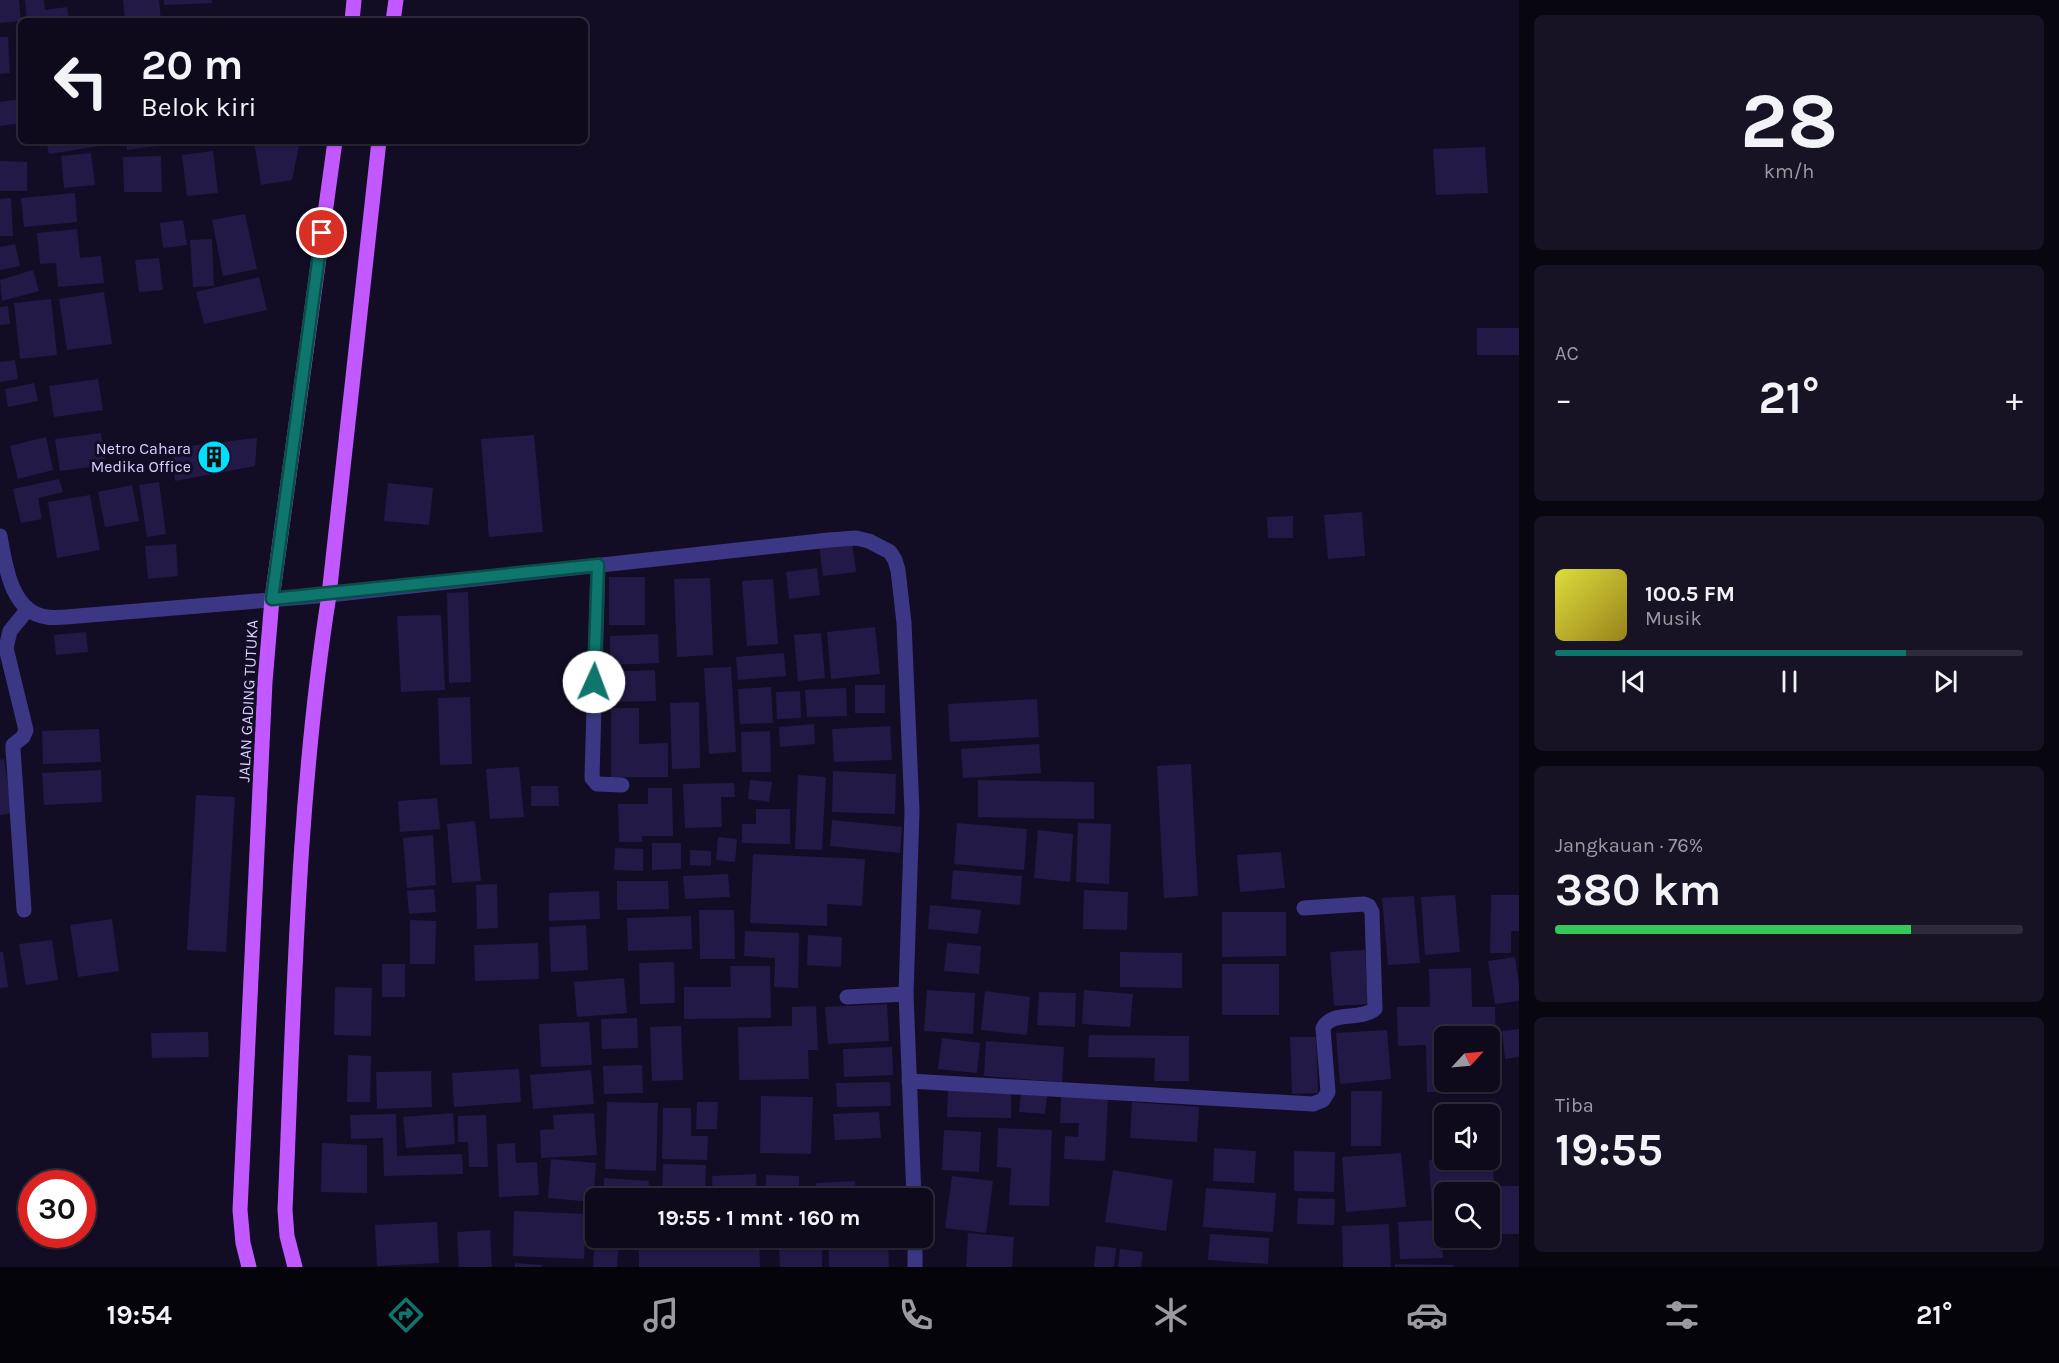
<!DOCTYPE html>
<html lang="id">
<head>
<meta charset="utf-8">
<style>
	:root { --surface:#0e0a1b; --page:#171324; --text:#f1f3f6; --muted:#9b9aa3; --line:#2e2b3a; --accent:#0f766e }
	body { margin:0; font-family:Karla,sans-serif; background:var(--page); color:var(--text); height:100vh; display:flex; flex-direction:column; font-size:22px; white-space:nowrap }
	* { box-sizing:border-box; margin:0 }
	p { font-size:20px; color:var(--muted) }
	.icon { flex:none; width:33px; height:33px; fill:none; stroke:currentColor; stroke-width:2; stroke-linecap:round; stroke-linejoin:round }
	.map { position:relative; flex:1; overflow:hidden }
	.drawer { display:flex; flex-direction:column; gap:15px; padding:15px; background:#08060f; width:540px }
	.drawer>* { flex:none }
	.hud { position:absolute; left:18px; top:18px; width:570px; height:126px; border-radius:9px; box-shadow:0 2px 4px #0004,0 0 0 2px var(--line); background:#0e0a1b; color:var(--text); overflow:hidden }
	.needle { width:39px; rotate:64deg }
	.buttons { position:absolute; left:1434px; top:1026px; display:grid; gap:12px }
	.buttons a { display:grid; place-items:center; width:66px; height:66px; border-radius:9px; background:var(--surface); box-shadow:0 2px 4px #0004,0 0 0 2px var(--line); font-size:30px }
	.speed { position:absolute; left:18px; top:1170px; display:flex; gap:12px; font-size:30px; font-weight:700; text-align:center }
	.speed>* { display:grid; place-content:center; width:78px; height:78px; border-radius:50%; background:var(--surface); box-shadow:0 2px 4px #0004,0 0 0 2px var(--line); line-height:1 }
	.speed .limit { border:9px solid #d22; background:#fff; color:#111 }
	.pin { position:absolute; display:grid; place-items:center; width:51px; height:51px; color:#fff; margin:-26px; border:3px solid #fff; border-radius:50%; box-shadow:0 2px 6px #0007 }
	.me { position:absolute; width:66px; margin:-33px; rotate:2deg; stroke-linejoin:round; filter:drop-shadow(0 0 4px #0008) }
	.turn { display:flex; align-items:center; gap:21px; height:126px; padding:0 24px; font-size:27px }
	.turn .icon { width:78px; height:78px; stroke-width:2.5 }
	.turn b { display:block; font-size:42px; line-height:51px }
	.big { font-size:45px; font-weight:700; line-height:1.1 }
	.drawer .widget { flex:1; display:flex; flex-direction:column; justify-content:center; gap:9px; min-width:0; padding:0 21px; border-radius:9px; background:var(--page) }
	.drawer .dial { align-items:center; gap:0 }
	.dial b { font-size:78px; line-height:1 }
	.song { display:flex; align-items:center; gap:18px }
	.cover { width:72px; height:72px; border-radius:9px; background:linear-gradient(135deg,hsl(60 70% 55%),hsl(50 70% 35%)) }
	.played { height:6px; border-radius:3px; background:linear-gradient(90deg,var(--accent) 75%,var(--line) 75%) }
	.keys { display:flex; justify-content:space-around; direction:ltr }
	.heat { display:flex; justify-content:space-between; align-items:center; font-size:33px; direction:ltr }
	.charge { height:9px; border-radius:4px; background:linear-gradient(90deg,#34c759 76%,var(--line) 0) }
	.trip { position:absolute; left:585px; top:1188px; width:348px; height:60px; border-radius:9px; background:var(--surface); box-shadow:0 2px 4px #0004,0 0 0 2px var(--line); font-weight:700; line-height:60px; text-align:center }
	.tabs { display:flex; height:96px; justify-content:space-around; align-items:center; background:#06040b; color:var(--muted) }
	.tabs .icon { width:42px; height:42px }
	.tabs .current { color:var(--accent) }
	.tabs b { font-size:27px; color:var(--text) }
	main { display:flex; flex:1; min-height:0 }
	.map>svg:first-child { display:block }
	.building { fill:#231946 }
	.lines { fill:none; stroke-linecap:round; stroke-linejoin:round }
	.minor { stroke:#3b3785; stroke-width:15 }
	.major { stroke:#c258ff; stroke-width:15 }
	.route-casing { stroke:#0a4d48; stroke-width:15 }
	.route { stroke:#0f766e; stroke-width:10 }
	.labels { text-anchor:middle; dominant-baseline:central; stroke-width:6; stroke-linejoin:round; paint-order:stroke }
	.poi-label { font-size:16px; fill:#d7d1ff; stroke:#120d24; text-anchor:end }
	.street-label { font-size:16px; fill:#d7d1ff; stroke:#120d24 }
</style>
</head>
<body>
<main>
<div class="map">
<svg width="1519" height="1267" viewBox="0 0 1519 1267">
	<rect width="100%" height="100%" fill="#120d24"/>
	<g class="building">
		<path d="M0 0H19L21 21 0 23Z"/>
		<path d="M25 0H44L45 10 67 7 69 21H27Z"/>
		<path d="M123 0H159L161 21H125Z"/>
		<path d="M164 0H212V3L164 5Z"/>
		<path d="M0 37H8L10 73 0 74Z"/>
		<path d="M21 99V123L0 126V102Z"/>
		<path d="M69 141H113V144L49 154 47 145Z"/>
		<path d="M126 141H173V144L127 150Z"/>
		<path d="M254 141H300L292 180 261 185Z"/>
		<path d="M1485 147 1488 193 1436 195 1433 149Z"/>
		<path d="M213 151 218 193 187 196 182 155Z"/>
		<path d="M91 153 95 185 64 188 61 156Z"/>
		<path d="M161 156 162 192H124L123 157Z"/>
		<path d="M0 161 27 162V191H0Z"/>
		<path d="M75 193 77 222 24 227 21 198Z"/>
		<path d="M11 198 13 236H0V199Z"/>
		<path d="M245 214 257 269 223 276 212 220Z"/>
		<path d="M183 220 187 245 163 248 160 223Z"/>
		<path d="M77 229 80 258 101 256 104 283 58 287 56 263 40 264 37 233Z"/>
		<path d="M212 239 214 286 193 287 190 240Z"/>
		<path d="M15 244 20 266 0 270V247Z"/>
		<path d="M159 258 163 290 139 292 135 260Z"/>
		<path d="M33 270 39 291 2 301 0 280Z"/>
		<path d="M259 277 267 310 204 324 196 292Z"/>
		<path d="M104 292 112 344 67 350 59 299Z"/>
		<path d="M51 299 57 355 20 359 14 303Z"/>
		<path d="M8 306 10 324 0 325V307Z"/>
		<rect x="1477" y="328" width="42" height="27"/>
		<path d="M15 360 18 379 0 382V362Z"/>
		<path d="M98 379 103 410 54 417 49 386Z"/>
		<path d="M34 383 38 401 8 407 5 389Z"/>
		<path d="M101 433 106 465 60 471 55 439Z"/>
		<path d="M534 435 543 532 489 537 481 439Z"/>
		<path d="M46 437 53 470 18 479 10 446Z"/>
		<path d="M257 438 255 466 175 481 172 448Z"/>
		<path d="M59 479 63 492 38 498 42 519 21 523 13 489Z"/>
		<path d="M159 482 166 534 147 537 139 485Z"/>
		<path d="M388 483 433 488 429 525 384 521Z"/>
		<path d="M132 485 139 521 105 527 98 492Z"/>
		<path d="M90 495 100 550 57 558 48 502Z"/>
		<path d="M1362 512 1365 556 1328 559 1324 515Z"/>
		<path d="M1293 516V538H1268L1267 517Z"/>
		<path d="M852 542 856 572 823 576 819 546Z"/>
		<path d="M176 544 178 576 148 579 145 546Z"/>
		<path d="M817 568 820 595 789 599 786 572Z"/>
		<rect x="609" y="577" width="36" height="48"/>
		<path d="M710 578 713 655 677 657 674 579Z"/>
		<path d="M773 579 778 644 747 646 742 581Z"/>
		<path d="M468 592 471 682 449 683 447 593Z"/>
		<path d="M441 615 445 690 401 692 397 616Z"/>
		<path d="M875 627 880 674 831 679 827 632Z"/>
		<path d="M86 632 88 652 56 655 54 635Z"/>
		<path d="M821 633 825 678 798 681 794 635Z"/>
		<path d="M658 634 659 663 610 665V636Z"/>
		<path d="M784 653 786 676 738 680 736 657Z"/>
		<path d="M731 667 736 752 709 754 704 668Z"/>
		<path d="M655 670 656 701 608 702 607 672Z"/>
		<rect x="855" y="685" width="30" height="28"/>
		<path d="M771 687 773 723 740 724 738 689Z"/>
		<path d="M846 688 847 716 807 717 805 690Z"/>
		<path d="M800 691 801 718 777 719 776 692Z"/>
		<path d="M470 697 472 764 440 765 438 698Z"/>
		<path d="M1037 699 1039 737 950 742 948 704Z"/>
		<path d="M699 702 700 768 672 769 670 703Z"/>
		<path d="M611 708H639V744L668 743V777H611Z"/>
		<path d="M814 724 815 744 780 747 779 727Z"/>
		<path d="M890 726 892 760 834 762 832 729Z"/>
		<path d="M99 729 101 762 43 764 42 731Z"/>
		<path d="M770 731 771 772H742L741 732Z"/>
		<path d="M1039 744 1041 773 963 778 961 749Z"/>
		<path d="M4 759 12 813 0 815V760Z"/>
		<path d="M1191 764 1198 896 1164 898 1157 766Z"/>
		<path d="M519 767 524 817 490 819 486 769Z"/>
		<path d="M101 770 102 802 44 805 42 773Z"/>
		<path d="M833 771 896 774 895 814 832 812Z"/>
		<path d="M798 775 826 777 822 850 795 849Z"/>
		<path d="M750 780 772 782 769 802 748 799Z"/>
		<path d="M978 780 1094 782V819L978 817Z"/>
		<path d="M734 783 735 797H721L722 827 685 828 683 784Z"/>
		<path d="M531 786H558L559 806H531Z"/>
		<path d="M648 788H672L673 836H642V842H619L618 804H648Z"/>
		<path d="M196 795 235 797 226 952 187 950Z"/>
		<path d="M437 798 440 829 400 832 398 801Z"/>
		<path d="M756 809H790V844L742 843V824H756Z"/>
		<path d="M832 820 902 827 900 853 830 846Z"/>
		<path d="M475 821 481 881 452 883 447 824Z"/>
		<path d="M957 823 1027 829 1024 870 954 864Z"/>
		<path d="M1078 823 1111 824 1109 884 1076 882Z"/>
		<path d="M1038 830 1073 834 1070 882 1034 878Z"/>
		<path d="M433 835 436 885 407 888 403 838Z"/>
		<path d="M718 837 737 839 735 862 716 860Z"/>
		<path d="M652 843H681V869L652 870Z"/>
		<path d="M615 848 643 849V871L614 870Z"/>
		<path d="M690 850 711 851V866L690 865Z"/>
		<path d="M1281 852 1285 888 1240 892 1237 855Z"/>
		<path d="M753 854 865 859 862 906 827 904V926L750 923Z"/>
		<path d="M953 870 1022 876 1020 905 951 899Z"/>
		<path d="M728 874 730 897 685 899 683 876Z"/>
		<path d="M617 881H668L669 909 617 910Z"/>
		<path d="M497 884 498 928 477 929 476 885Z"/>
		<path d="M434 889 436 912 409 914 407 891Z"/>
		<path d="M1084 890 1128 892 1127 930 1083 929Z"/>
		<path d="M599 891 600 919 549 921V893Z"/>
		<path d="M1455 895 1460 952 1425 955 1421 897Z"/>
		<path d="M1491 895H1519V931H1511V953H1490Z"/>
		<path d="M1414 896 1420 963 1388 965 1382 898Z"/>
		<path d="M930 905 981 910 978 934 928 929Z"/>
		<path d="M699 910H734L735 959H700Z"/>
		<path d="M1222 912H1286V956L1222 957Z"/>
		<path d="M691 916 692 949 628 951 627 918Z"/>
		<path d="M112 919 119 971 78 977 70 925Z"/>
		<path d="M410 920 436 921 435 964H410Z"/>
		<path d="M586 925 588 970 551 972 549 927Z"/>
		<path d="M745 931 799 933 798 988 774 987 775 958 744 956Z"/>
		<path d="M808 935 842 937 841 967 807 965Z"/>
		<path d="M52 940 58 980 26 985 19 944Z"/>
		<path d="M538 943 539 979 475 981 474 945Z"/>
		<path d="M947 943 981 946 979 974 944 971Z"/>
		<path d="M1365 950 1368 1004 1334 1006 1330 952Z"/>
		<path d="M0 952H3L8 987 0 988Z"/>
		<path d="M1120 952 1182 953V988L1120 987Z"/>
		<path d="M1515 957 1519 984V1001L1495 1004 1488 961Z"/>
		<path d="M674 962 675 1003 640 1004 639 963Z"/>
		<rect x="382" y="964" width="23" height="33"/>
		<rect x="1222" y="964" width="57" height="51"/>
		<path d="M730 966H770L771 1018 684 1019V987H731Z"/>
		<path d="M1471 968 1472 1007H1495L1496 1054H1490V1036H1444V1082H1450V1092H1427L1426 1045 1398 1046 1397 1007H1430L1429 969Z"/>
		<path d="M624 978 627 1013 577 1017 574 982Z"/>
		<path d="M335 987 372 988 371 1036 334 1035Z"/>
		<path d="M927 990 975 993 973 1034 924 1031Z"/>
		<path d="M1084 990 1133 994 1130 1027 1082 1024Z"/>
		<path d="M985 991 1030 997 1027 1035 981 1030Z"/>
		<path d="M1039 992 1076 993 1075 1027 1037 1025Z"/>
		<path d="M887 1004 889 1041 828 1044 825 1007Z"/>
		<path d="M816 1006 818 1050H808L809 1079 739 1080 738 1027 792 1026V1007Z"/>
		<path d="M637 1018 638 1048 602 1049 601 1019Z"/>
		<path d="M589 1022 592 1065 541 1067 539 1024Z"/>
		<path d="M681 1026 683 1080 652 1081 650 1027Z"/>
		<path d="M1519 1029V1057L1505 1059 1502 1031Z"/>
		<path d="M1387 1030 1391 1079 1340 1084 1336 1033Z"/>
		<path d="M208 1032 209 1057 152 1058 151 1033Z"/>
		<path d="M1089 1035 1189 1036V1081H1154L1155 1058 1088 1057Z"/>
		<path d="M1290 1037H1316L1318 1093 1292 1094Z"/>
		<path d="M942 1038 980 1043 977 1073 938 1069Z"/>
		<path d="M986 1041 1064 1047 1062 1082 984 1076Z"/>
		<path d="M892 1047 893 1075 844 1077 843 1049Z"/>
		<path d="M348 1055 371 1056 370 1102H347Z"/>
		<path d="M642 1065 643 1093 604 1094 603 1066Z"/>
		<path d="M519 1069 521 1102 454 1107 452 1073Z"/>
		<path d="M591 1070 594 1104 533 1109 530 1075Z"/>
		<path d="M431 1071 432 1107 377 1109 376 1072Z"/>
		<path d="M890 1082 891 1106 837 1107 836 1083Z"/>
		<path d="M948 1090 1011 1091V1118L947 1117Z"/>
		<path d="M1351 1091H1382L1381 1146H1351Z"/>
		<path d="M1021 1093 1047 1096 1045 1114 1019 1112Z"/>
		<path d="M761 1096 813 1097 811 1154 760 1153Z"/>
		<path d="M1061 1096 1108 1099 1105 1161 1064 1159 1065 1136 1078 1137 1079 1123H1060Z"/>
		<path d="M607 1102 658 1103 656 1171 605 1169Z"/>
		<path d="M697 1102H718L717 1129H696Z"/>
		<path d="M1132 1102 1199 1107 1197 1142 1130 1138Z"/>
		<path d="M663 1108H691V1136H708L707 1160 662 1159Z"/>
		<path d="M879 1112 881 1138 835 1140 833 1114Z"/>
		<path d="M453 1113 455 1144 406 1148 403 1117Z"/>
		<path d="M594 1113 597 1155 541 1158 540 1130 554 1129 553 1115Z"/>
		<path d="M396 1114 397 1156 462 1154 463 1174 384 1176 383 1138 351 1139 350 1115Z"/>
		<path d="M486 1115 488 1167H469L468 1142H458V1116Z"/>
		<path d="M998 1128 1052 1130 1049 1206 1009 1205 1011 1168 997 1167Z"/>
		<path d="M944 1130 981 1132 979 1172 942 1170Z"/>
		<path d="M322 1143 367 1145V1193L321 1192Z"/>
		<path d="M515 1143 516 1163 537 1162 539 1195 499 1197 497 1144Z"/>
		<path d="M1214 1148 1256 1151 1254 1183 1213 1181Z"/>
		<path d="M1294 1151 1335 1152 1334 1192 1294 1191Z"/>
		<path d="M1401 1153 1406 1207 1346 1212 1342 1157Z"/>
		<path d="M1490 1156H1492L1496 1211 1490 1212V1192H1444V1214L1432 1215 1429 1160H1490Z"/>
		<path d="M551 1159 596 1163 593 1202 548 1198Z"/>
		<path d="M663 1164 706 1165 705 1198H662Z"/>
		<path d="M1113 1170 1173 1180 1166 1231 1105 1222Z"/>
		<path d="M756 1174 757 1198H713L712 1176Z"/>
		<path d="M766 1175 799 1176V1198H766Z"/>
		<path d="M952 1176 993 1181 986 1233 945 1228Z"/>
		<path d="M604 1178 649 1181 648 1198H603Z"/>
		<path d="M855 1181 856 1198H817L816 1183Z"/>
		<path d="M1499 1186H1519V1234H1500Z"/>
		<path d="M1206 1188 1276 1193 1273 1232 1203 1227Z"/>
		<path d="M1298 1198 1335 1199 1334 1225 1297 1224Z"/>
		<path d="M514 1211 586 1214 584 1259 513 1256Z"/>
		<path d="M1442 1220 1443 1258 1400 1259 1398 1222Z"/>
		<path d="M437 1222 439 1263 377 1266 375 1225Z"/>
		<path d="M1389 1224 1391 1267H1343L1342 1226Z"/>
		<path d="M490 1230 492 1267H459L457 1232Z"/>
		<path d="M968 1233 1014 1237 1012 1267H966Z"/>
		<path d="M1210 1234 1269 1238 1268 1264 1208 1260Z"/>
		<path d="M595 1238H619L617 1267H593Z"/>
		<path d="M639 1238H759L760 1267H639Z"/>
		<path d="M888 1238 889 1267H829L828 1240Z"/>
		<path d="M822 1244V1267H780L779 1245Z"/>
		<path d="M1096 1246 1116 1248 1114 1267H1094Z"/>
		<path d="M1120 1249 1143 1252 1141 1267H1118Z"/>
		<path d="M515 1263 542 1265V1267H515Z"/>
		<path d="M1395 1264 1453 1265V1267H1395Z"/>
	</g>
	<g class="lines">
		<g class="minor">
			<path d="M0 536C5 564 11 613 47 617 53 618 60 617 66 617L329 595 829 540 856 538 869 541 890 552 895 560 898 570 904 623 912 811 906 994 914 1198"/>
			<path d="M598 565 592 778 597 784 622 785"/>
			<path d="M24 910 13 749V745L23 737 26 730 6 648 10 631 28 609"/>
			<path d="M847 997 906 994"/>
			<path d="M909 1081 1313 1104 1323 1100 1328 1092 1323 1028C1332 1010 1360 1021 1375 1009L1372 912 1369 906 1364 904 1304 908"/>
			<path d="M915 1267V1238"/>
		</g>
		<g class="major">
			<path d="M352 21 354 0"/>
			<path d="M393 21 396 0"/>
			<path d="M249 1267 243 1243 240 1210 265 682 272 599 335 141"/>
			<path d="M295 1267 287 1236 285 1210C294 1005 297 797 329 595L379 141"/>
		</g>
	</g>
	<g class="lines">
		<defs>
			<path id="route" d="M322 233 272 599 598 565 594 682"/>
		</defs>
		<use href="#route" class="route-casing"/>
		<use href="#route" class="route"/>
	</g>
	<defs>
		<symbol id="building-disc" viewBox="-11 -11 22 22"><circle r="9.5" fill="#00dffc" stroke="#120d24"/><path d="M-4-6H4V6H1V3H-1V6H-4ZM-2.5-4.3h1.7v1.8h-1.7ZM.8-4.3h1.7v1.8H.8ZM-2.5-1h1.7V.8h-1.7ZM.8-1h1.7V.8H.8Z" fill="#111"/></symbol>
	</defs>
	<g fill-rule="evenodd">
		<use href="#building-disc" x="195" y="438" width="38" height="38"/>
	</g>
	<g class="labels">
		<g class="poi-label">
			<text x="191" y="448">Netro Cahara<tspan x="191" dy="18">Medika Office</tspan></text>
		</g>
		<g class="street-label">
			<text transform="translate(248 701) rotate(-87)">JALAN GADING TUTUKA</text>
		</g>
	</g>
</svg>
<div class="buttons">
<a><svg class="needle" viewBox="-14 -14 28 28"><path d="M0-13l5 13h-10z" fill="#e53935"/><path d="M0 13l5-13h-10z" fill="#9b9aa3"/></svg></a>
<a><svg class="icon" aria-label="sound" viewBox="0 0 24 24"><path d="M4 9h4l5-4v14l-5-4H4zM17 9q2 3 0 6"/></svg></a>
<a><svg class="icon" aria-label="search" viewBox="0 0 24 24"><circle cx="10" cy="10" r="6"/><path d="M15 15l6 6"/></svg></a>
</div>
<div class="speed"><div class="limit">30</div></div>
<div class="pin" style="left:322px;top:233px;background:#d93025"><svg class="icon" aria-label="arrive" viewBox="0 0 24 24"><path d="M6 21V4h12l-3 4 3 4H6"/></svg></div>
<svg class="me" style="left:594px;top:682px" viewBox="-20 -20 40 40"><circle r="19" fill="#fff"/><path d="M0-13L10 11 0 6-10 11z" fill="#0f766e"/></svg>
<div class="trip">19:55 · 1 mnt · 160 m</div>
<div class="hud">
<div class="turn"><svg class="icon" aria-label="left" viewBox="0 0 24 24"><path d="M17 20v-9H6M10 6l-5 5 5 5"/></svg><div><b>20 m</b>Belok kiri</div></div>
</div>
</div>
<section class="drawer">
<div class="widget dial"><b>28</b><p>km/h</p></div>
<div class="widget"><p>AC</p>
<div class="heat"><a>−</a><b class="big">21°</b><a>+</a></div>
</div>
<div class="widget">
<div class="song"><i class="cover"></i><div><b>100.5 FM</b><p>Musik</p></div></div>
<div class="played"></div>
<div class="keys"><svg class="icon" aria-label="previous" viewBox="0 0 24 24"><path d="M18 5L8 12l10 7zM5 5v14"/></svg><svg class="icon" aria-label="pause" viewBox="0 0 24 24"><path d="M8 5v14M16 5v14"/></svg><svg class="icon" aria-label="next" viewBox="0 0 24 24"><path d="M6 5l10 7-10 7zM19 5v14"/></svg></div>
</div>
<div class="widget"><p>Jangkauan · 76%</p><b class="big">380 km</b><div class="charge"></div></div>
<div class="widget"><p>Tiba</p><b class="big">19:55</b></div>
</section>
</main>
<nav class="tabs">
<b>19:54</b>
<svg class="icon current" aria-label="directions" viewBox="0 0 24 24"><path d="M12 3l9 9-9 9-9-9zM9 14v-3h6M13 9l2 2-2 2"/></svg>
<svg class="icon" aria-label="music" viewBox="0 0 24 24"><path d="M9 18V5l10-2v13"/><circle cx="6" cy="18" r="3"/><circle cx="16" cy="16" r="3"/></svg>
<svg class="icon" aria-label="phone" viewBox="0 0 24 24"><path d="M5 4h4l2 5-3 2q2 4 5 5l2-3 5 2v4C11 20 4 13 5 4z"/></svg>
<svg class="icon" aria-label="climate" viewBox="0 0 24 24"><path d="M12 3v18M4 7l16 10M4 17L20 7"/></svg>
<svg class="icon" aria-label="car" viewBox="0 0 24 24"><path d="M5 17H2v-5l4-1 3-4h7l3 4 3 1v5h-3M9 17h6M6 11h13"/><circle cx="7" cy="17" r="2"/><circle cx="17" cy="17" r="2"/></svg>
<svg class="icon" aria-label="filters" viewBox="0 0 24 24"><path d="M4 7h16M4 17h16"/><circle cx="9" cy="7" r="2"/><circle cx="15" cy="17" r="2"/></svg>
<b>21°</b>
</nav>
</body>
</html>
